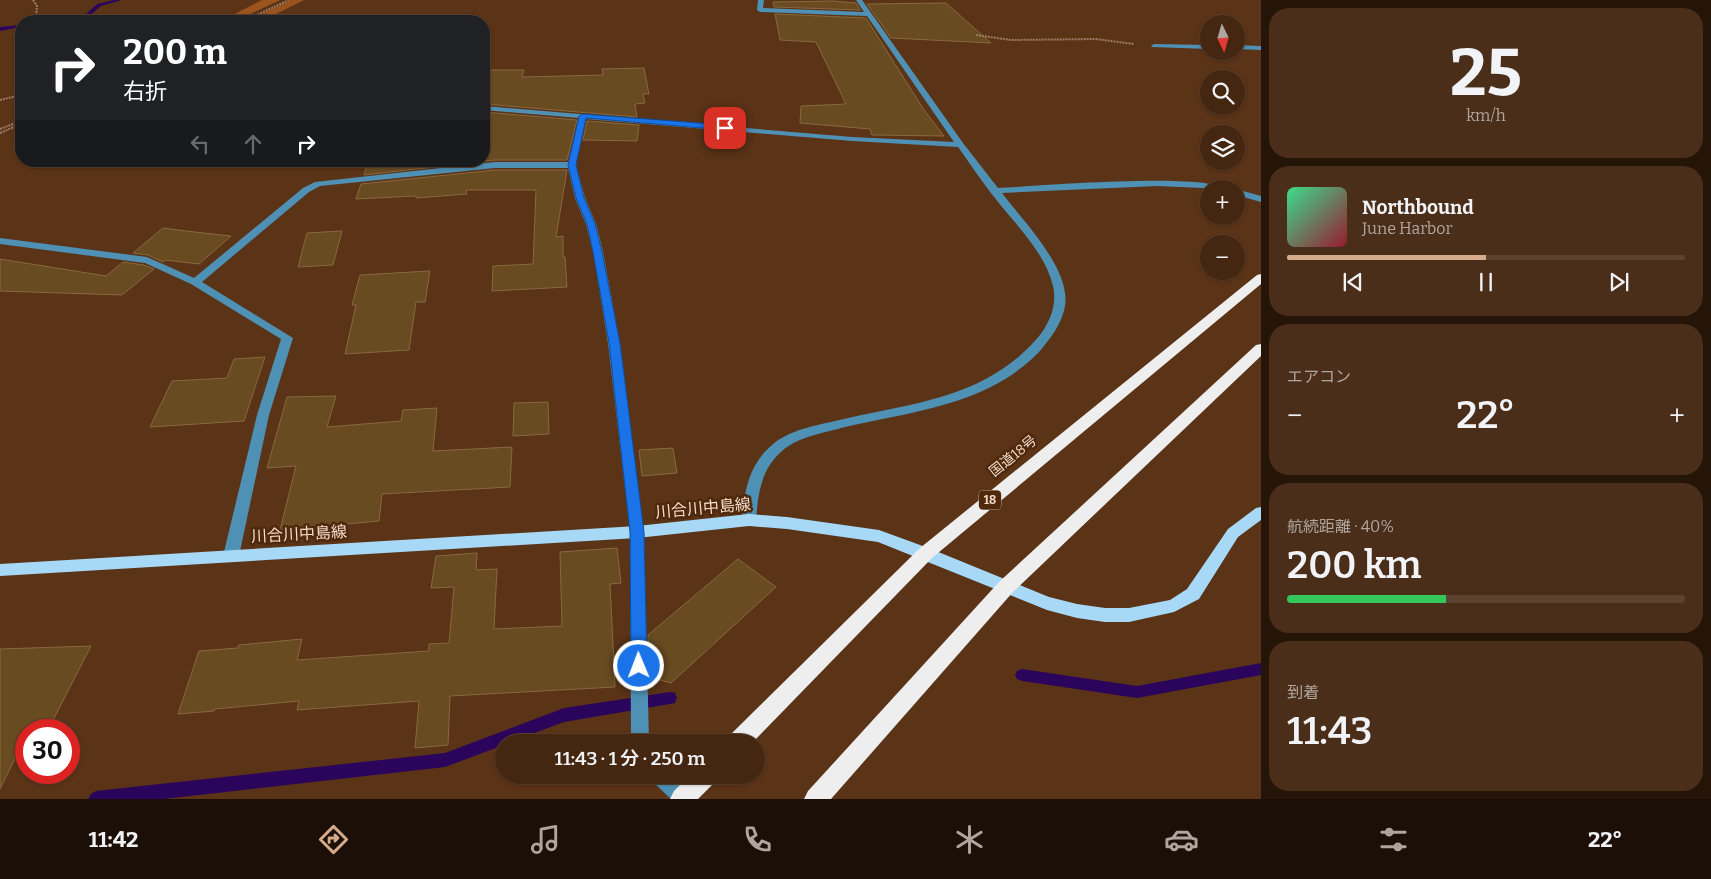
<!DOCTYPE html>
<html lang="ja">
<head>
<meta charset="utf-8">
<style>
	:root { --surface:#442611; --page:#4b2e1a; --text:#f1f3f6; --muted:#afa59f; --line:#5c4331; --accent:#d6ab8b }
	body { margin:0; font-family:Bitter,"Noto Sans JP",serif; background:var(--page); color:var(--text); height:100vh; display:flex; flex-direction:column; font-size:19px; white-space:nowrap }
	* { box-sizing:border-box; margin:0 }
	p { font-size:16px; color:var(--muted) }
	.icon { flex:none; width:28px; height:28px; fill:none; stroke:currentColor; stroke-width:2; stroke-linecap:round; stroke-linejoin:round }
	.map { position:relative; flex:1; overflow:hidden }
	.details { display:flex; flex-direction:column; gap:8px; padding:8px; background:#251509; width:450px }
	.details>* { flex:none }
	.hud { position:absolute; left:15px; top:15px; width:475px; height:152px; border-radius:20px; box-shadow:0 1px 4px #0004,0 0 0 1px var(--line); background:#202124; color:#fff; overflow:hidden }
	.needle { width:32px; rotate:175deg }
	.buttons { position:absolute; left:1200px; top:15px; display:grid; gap:10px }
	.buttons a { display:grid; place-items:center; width:45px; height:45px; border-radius:50%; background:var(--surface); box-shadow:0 1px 4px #0004,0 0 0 1px var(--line); font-size:25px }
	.speed { position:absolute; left:15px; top:719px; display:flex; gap:10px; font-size:25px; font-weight:700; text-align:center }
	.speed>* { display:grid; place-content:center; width:65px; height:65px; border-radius:50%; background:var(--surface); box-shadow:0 1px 4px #0004,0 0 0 1px var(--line); line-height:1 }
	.speed .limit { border:8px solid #d22; background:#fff; color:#111 }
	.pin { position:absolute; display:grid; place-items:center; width:42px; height:42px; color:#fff; margin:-21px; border-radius:10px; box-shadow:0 2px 8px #0006 }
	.me { position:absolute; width:55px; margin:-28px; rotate:359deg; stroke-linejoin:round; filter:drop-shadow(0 0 4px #0008) }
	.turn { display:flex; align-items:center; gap:18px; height:105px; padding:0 25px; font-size:22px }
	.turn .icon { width:65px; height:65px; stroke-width:2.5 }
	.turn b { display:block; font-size:35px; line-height:42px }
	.lanes { display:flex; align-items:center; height:48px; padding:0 25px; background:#0003; justify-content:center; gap:25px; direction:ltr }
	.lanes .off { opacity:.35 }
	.big { font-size:38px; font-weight:600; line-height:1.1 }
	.details .widget { flex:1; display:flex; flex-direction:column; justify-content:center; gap:8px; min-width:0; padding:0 18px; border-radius:20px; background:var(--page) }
	.details .dial { align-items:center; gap:0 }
	.dial b { font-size:65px; line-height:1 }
	.song { display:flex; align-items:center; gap:15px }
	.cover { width:60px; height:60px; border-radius:8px; background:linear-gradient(135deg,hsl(150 70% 55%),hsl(350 70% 35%)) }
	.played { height:5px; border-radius:2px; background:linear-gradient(90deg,var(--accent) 50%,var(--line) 50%) }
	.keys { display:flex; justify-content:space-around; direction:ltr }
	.heat { display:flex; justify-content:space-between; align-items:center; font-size:28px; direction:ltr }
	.charge { height:8px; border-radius:4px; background:linear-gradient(90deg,#34c759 40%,var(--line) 0) }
	.trip { position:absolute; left:495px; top:734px; width:270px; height:50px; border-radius:25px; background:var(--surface); box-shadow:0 1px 4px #0004,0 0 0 1px var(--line); font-weight:600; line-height:50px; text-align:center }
	.menu { display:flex; height:80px; justify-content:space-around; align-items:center; background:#1b0f07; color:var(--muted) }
	.menu .icon { width:35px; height:35px }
	.menu .selected { color:var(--accent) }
	.menu b { font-size:22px; color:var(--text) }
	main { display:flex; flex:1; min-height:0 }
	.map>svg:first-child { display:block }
	.green { fill:#9b541e }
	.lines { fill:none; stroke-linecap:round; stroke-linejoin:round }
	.stream { fill:#2b055c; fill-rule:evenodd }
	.building { fill:#694b21; stroke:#886940 }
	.path { stroke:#9e7d66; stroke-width:2; stroke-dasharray:2 1; stroke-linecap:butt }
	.minor { fill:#4e91b5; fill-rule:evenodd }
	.major { fill:#a7d9f6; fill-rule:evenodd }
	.highway { fill:#eee; fill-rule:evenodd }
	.route { fill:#1a73e8; stroke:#114b97 }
	.labels { text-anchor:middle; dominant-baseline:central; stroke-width:5; stroke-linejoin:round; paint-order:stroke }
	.shield { fill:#4f290c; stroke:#c2a692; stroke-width:1 }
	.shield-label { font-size:12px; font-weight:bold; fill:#f4dbcb }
	.street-label { font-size:14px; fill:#f4dbcb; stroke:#4f290c }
	.near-street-label { font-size:16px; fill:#f4dbcb; stroke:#4f290c }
</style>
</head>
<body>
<main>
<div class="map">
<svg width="1261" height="799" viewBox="0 0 1261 799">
	<rect width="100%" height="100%" fill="#5b3317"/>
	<g class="green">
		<path d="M262 0H280L235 21H221Z"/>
		<path d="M291 0H304L262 21H247Z"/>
	</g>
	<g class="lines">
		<g class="stream">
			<path d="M114 0H122L101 6 89 16 57 21H47L86 14 97 4Z"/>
			<path d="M21 25V27L0 31V27Z"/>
			<path d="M1261 663V675L1137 698 1022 681 1017 679 1015 675 1017 671 1022 669 1137 686Z"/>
			<path d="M670 692 675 693 677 698 675 703 670 704 564 722 510 742H504V745L445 767 164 799H88L91 794 96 791 445 753 564 708Z"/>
		</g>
	</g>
	<g class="building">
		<path d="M833 1 856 3 860 10 774 7 773 2Z"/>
		<path d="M946 3 991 43 891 38 867 4Z"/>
		<path d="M775 14 866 18 924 110 944 136 872 135 870 129 800 123 801 106 846 104 816 42 780 40Z"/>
		<path d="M644 68 649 94H643L645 103 635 104 637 117 484 104V82L489 70H524L522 77 603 75 602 69Z"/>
		<path d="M484 112 577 120 567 160H495L364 175 368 161H484Z"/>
		<path d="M587 121 639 125 637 141 583 140Z"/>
		<path d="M495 170H567L556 237 563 236V257H565L567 287 492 291 493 266 533 264 536 190H466L467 194 416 198V196L356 199 361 184Z"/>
		<path d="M163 228 186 231 231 236 199 264 165 260 163 262 148 255 133 253Z"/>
		<path d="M342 231 333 265 298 267 307 233Z"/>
		<path d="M0 259 106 276 123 262 144 265 154 269 122 295 0 291Z"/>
		<path d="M430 271 425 302H416L409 350 345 354 356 305H352L360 275Z"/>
		<path d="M265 357 244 421 150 427 172 381 227 378 234 359Z"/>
		<path d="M336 396 327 427 401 421 403 410 437 408 433 451 512 447 510 487 382 494 379 521 280 530 296 466 267 468 287 397Z"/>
		<path d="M548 402 549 434 513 436 514 403Z"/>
		<path d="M673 448 677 473 642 476 639 450Z"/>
		<path d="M617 548 621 583 610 584 614 665 629 652V671L614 666 615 687 450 696 448 745 415 748 419 701 297 710 299 701 215 709 214 711 178 714 199 651 238 648 239 645 302 639 297 660 429 651V644L449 643 454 587 431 588 436 556 477 553 476 570 497 569 494 629 562 626 560 552Z"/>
		<path d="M738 559 776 587 671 683 649 677 648 635Z"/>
		<path d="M91 646 50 726 31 727 29 730H26V736L0 789V649Z"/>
	</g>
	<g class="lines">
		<g class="path">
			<path d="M33 0 37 6 36 16 41 21 79 19 94 21"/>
			<path d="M244 21 289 0"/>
			<path d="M976 35 1011 40 1095 39 1134 44"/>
			<path d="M0 100 21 95"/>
			<path d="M0 129 21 121"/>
			<path d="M0 133 21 124"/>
		</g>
		<g class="minor">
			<path d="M758 0H764L763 8 864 12 856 0H862L963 143 998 188C1036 186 1202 172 1226 189L1157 186 1002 193C1023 221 1071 269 1065 306 1062 324 1050 339 1039 352 988 405 913 411 845 427 824 433 799 436 782 451 761 469 758 494 756 520L754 524 749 526 744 524 742 520C744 492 749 464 772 445 789 430 814 426 835 421 906 404 979 400 1032 344 1047 329 1058 308 1053 286 1045 251 1012 221 991 193 980 179 969 162 958 147L852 141 586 119 576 165 585 198 596 224 603 252 620 343 644 532 649 742H631L630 532 608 343 593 252 586 224 575 198 568 168H495L320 186 309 192 202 282 293 338 269 415 239 556 236 560 231 562 226 560 223 556 257 415 281 339 191 284 145 263 0 244V238L147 257 194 278 303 188 315 182 495 162H568L579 118 484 110V106L852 137 954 142 867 16 760 12 757 10Z"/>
			<path d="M1154 44 1209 45V49L1152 47 1151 46Z"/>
			<path d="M1236 45 1261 46V50L1236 49Z"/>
			<path d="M1236 189 1261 196V202L1236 195Z"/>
			<path d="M651 775H673L690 791 692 799H671L653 782Z"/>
		</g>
		<path class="major" d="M1261 507V520L1238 537 1199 599 1174 612 1129 622H1105L1077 618 1047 610 878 542 787 529 749 526 637 538 0 576V564L637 526 749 514 787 517 879 530 931 549 1049 597 1077 604 1105 608H1129L1170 600 1187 589 1228 529 1256 508Z"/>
		<g class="highway">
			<path d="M1261 274V284L932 558 753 742H727L730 735 920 548 1257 275Z"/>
			<path d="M1261 344V356L1013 592 831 799H804L808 791 999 582 1256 345Z"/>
			<path d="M690 775H717L714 783 698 799H670L674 791Z"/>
		</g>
	</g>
	<path class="route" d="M583 114 725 125 728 128 725 130 586 118 576 165 584 198 595 224 602 252 620 343 644 532 647 666 644 671 639 673 634 671 631 666 630 532 609 343 593 252 587 224 576 198 568 165 579 116Z"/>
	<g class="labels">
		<rect class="shield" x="979" y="490.5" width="22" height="19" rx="4"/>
		<g class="shield-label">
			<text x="990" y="500">18</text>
		</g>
		<g class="street-label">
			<text transform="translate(1013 456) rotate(-39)">国道18号</text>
		</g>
		<g class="near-street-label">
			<text transform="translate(703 508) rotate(-5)">川合川中島線</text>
			<text transform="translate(299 534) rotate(-3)">川合川中島線</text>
		</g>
	</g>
</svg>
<div class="buttons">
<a><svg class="needle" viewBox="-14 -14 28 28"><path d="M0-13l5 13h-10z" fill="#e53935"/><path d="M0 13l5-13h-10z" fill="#afa59f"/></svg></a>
<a><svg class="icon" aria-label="search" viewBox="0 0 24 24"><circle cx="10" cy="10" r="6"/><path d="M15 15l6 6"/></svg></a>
<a><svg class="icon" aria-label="layers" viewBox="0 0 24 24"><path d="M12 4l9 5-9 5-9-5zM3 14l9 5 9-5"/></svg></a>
<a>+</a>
<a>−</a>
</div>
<div class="speed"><div class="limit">30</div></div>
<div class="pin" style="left:725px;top:128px;background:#d93025"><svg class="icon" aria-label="arrive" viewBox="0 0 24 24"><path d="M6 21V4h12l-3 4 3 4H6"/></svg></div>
<svg class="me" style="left:639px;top:666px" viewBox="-20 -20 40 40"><circle r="17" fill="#1a73e8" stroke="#fff" stroke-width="3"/><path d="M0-11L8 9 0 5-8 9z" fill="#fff"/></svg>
<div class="trip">11:43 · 1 分 · 250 m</div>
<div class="hud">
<div class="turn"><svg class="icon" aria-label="right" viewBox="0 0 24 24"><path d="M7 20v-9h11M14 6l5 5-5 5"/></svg><div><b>200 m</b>右折</div></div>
<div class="lanes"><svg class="icon off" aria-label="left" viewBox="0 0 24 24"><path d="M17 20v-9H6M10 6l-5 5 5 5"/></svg><svg class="icon off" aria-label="ahead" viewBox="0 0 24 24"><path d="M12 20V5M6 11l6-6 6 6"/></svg><svg class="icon" aria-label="right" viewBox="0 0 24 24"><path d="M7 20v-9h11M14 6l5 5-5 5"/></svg></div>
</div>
</div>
<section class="details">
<div class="widget dial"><b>25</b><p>km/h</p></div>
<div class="widget">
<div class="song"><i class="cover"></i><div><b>Northbound</b><p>June Harbor</p></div></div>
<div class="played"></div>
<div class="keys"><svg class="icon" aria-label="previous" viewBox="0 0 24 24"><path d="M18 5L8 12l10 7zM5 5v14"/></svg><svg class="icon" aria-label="pause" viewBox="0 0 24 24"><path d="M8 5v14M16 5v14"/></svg><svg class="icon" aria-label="next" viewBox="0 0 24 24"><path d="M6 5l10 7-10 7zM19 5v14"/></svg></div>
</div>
<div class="widget"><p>エアコン</p>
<div class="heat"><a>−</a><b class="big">22°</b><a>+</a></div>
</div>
<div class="widget"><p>航続距離 · 40%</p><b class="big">200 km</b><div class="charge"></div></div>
<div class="widget"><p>到着</p><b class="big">11:43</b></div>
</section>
</main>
<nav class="menu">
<b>11:42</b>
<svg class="icon selected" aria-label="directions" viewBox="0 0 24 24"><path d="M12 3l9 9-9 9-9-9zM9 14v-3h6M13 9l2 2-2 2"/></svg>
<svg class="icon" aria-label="music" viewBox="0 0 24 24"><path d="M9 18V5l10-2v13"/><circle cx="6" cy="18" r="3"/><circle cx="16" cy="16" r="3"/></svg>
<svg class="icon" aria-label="phone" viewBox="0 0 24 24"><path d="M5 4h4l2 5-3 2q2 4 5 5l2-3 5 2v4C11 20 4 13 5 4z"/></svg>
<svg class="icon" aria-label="climate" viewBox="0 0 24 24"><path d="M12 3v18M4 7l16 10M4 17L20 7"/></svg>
<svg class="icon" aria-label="car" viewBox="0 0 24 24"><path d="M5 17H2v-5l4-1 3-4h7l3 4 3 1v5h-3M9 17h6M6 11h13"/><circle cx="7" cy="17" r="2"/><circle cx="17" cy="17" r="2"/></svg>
<svg class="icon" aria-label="filters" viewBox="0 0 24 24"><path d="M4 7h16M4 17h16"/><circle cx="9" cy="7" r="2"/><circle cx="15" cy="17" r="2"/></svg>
<b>22°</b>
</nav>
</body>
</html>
